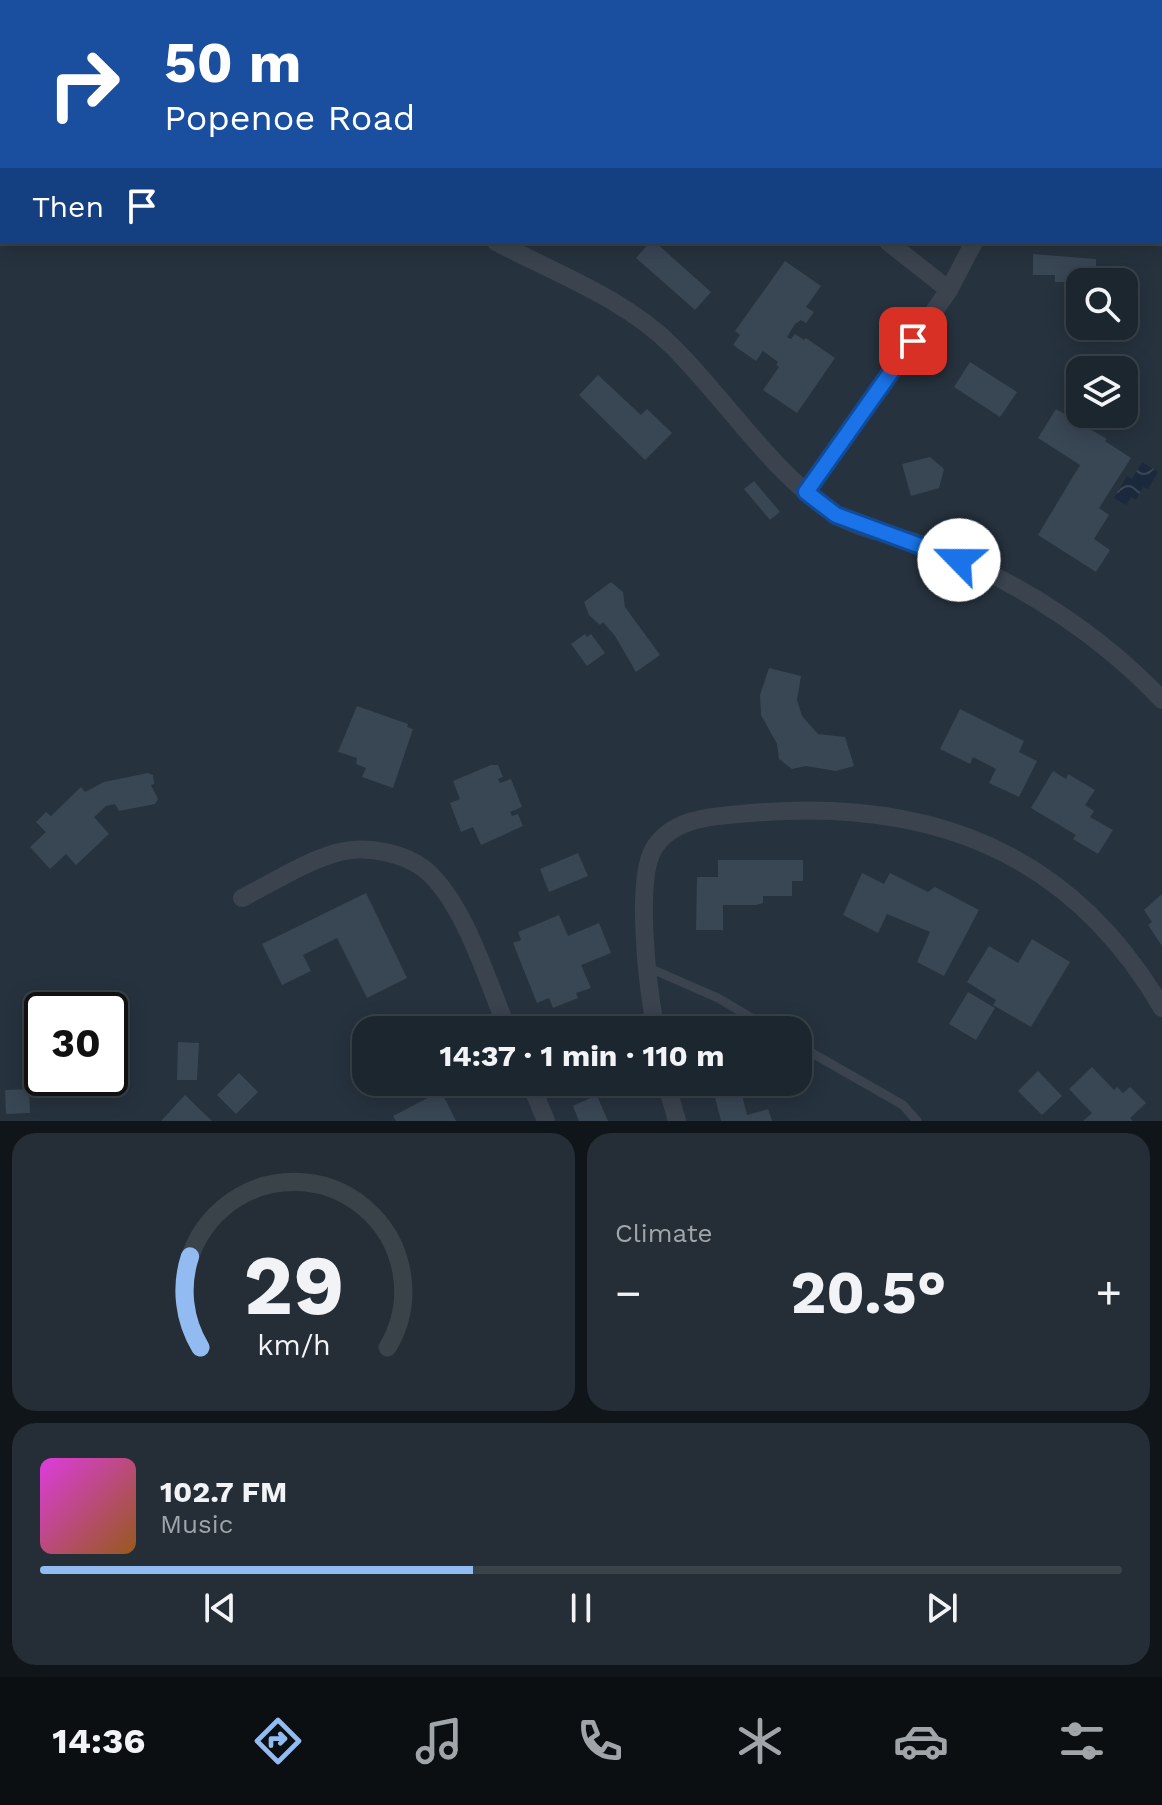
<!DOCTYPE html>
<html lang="en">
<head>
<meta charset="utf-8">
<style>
	:root { --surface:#1c262e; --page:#252e36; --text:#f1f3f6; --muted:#a0a5aa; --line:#3a434a; --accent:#92bbf2 }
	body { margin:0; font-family:"Work Sans",sans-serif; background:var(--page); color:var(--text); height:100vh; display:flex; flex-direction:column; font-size:30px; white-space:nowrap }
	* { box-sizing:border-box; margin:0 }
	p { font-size:26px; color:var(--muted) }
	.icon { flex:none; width:44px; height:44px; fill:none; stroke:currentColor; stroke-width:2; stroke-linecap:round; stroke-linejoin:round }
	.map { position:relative; height:1121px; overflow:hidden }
	.panel { display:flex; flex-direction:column; gap:12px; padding:12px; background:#0f1519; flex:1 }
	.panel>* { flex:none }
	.banner { position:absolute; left:0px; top:0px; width:1162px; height:244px; box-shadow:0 4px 20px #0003,0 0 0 2px var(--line); background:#1a4fa0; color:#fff; overflow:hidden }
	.buttons { position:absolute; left:1066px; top:268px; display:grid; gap:16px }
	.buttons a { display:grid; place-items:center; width:72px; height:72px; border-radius:16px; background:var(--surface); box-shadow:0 4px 20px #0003,0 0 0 2px var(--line); font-size:40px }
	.speed { position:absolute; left:24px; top:992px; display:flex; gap:16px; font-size:40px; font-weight:700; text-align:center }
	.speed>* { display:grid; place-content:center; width:104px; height:104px; border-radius:50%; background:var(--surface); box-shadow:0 4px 20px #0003,0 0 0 2px var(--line); line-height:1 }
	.speed .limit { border:4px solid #111; border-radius:12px; background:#fff; color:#111 }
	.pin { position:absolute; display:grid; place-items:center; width:68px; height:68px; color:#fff; margin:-34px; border-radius:16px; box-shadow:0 4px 12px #0006 }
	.me { position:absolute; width:88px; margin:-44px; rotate:293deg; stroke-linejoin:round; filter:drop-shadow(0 0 6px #0008) }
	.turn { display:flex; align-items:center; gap:28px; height:168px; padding:0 32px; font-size:36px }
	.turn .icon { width:104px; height:104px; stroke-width:2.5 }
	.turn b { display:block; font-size:56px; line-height:68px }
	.then { display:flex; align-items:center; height:76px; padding:0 32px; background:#0003; gap:16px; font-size:30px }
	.big { font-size:60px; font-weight:700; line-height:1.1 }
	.panel .tile { flex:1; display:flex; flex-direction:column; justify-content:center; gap:12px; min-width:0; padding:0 28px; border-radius:24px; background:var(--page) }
	.panel .dial { align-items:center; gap:0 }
	.dial svg { height:208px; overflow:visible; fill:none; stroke:var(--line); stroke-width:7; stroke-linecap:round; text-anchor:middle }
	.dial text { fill:var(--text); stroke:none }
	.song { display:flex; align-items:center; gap:24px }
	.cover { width:96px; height:96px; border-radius:12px; background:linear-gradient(135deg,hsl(300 70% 55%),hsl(30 70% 35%)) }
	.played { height:8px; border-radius:4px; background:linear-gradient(90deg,var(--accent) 40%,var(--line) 40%) }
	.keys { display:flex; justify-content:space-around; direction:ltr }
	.heat { display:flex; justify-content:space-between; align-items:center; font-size:44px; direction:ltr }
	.panel .tiles { flex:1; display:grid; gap:12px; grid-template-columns:1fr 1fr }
	.tile:last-child { grid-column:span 2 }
	.trip { position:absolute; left:352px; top:1016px; width:460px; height:80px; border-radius:24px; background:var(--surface); box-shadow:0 4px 20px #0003,0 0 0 2px var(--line); font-weight:700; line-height:80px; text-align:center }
	.tabs { display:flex; height:128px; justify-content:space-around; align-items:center; background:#0b0f12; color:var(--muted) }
	.tabs .icon { width:56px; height:56px }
	.tabs .on { color:var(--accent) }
	.tabs b { font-size:36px; color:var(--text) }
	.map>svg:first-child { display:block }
	.water { fill:url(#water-waves) }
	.building { fill:#394654 }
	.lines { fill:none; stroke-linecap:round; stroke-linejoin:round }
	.service { stroke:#3a434e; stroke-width:9 }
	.minor { stroke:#3a434e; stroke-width:18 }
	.route-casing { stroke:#114b97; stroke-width:20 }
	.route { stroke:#1a73e8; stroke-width:14 }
</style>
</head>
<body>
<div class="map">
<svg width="1162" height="1121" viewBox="0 0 1162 1121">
	<defs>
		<pattern id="water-waves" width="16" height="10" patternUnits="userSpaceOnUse" patternTransform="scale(2)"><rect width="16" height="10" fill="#1a293c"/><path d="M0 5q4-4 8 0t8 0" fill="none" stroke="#394657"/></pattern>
	</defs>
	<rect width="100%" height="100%" fill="#26323e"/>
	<path class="water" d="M1142 462 1158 472 1148 489 1143 487 1136 500 1131 497 1126 505 1114 498 1127 476 1132 479Z"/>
	<g class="building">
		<path d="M650 242H655L711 292 695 310 636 258Z"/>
		<path d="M1033 254 1096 259V282H1080V307H1075V282H1055V275H1033Z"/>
		<path d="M785 261 821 286 806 307 814 312 806 323 801 320 795 324 787 337 791 339 795 334 804 340 806 338 835 358 797 413 763 390 779 367 776 365 778 362 763 351 756 361 733 345 740 335 735 331Z"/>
		<path d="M970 362 1017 392 1000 417 954 387Z"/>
		<path d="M598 375 641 415 647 409 672 433 645 460 579 395Z"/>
		<path d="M1056 409 1107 439 1105 441 1131 458 1099 508 1109 515 1094 539 1110 550 1096 572 1038 535 1080 465 1038 438Z"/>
		<path d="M930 457 944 469 939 488 911 496 902 464Z"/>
		<path d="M754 481 780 512 770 520 744 489Z"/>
		<path d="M611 582 623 592 625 607 660 655 636 672 615 636 603 622 600 625 589 615 584 602Z"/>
		<path d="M585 634 587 637 591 634 605 653 587 666 571 644Z"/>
		<path d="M769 668 801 676 797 700 802 716 818 734 845 737 854 766 836 771 806 766 792 769 779 759 777 744 761 715 760 695Z"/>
		<path d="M357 706 408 724 407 727 413 729 393 788 362 777 366 768 356 764 357 758 338 752Z"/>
		<path d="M960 709 1024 741 1019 752 1037 761 1019 797 989 783 996 769 973 757 970 764 940 749Z"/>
		<path d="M491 765H498L503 777 498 779 500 783 511 779 522 807 510 812 512 816 518 814 523 826 481 845 473 827 461 832 450 803 460 799 453 781Z"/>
		<path d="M1053 771 1066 779 1068 774 1095 790 1085 805 1094 811 1090 817 1113 830 1098 854 1073 839 1076 835 1031 808Z"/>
		<path d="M148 773 153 775 154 784 151 785 158 799 155 804 119 811 115 804 106 806 94 817 109 834 76 865 66 854 50 869 30 847 46 832 36 822 46 812 51 816 81 787 85 792 104 782Z"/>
		<path d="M578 853 588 876 549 892 540 869Z"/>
		<path d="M718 860H803V881H792V896H763V903L756 905H723V930H696L697 877H718Z"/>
		<path d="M862 873 884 884 890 873 928 892 935 887 979 910 944 976 917 962 930 932 887 914 878 933 843 915Z"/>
		<path d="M366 893 407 978 367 998 337 938 303 955 311 971 282 985 262 944Z"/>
		<path d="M1162 894V946L1148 925 1152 922 1144 910Z"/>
		<path d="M559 915 568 936 599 923 611 953 581 965 591 988 576 993 578 998 553 1008 549 998 537 1003 513 943 521 940 518 932Z"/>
		<path d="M1032 939 1070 962 1031 1027 993 1005 996 1000 967 982 989 946 1018 963Z"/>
		<path d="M968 992 995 1008 976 1040 949 1024Z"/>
		<path d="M178 1042 199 1043 197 1080H177Z"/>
		<path d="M1092 1067 1114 1090 1117 1087 1123 1093 1130 1087 1146 1103 1130 1118 1133 1121H1083L1092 1113 1069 1089Z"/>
		<path d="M1038 1071 1062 1096 1042 1115 1018 1091Z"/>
		<path d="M239 1073 258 1092 236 1114 217 1095Z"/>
		<path d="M711 1082H747L748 1089 741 1091 747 1115 768 1109 772 1121H721Z"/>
		<path d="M29 1089 30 1113 6 1114 5 1090Z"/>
		<path d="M441 1091 456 1121H396L393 1116Z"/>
		<path d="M185 1095 212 1121H161Z"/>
		<path d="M590 1098H598L608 1121H579L573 1106Z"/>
	</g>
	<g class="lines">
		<g class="service">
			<path d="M209 0 210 2"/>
			<path d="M647 967 718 998 772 1030"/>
			<path d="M798 1045 903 1105 917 1121"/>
		</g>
		<g class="minor">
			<path d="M624 0 625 2"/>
			<path d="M1005 2V0"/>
			<path d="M0 175 2 176"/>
			<path d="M496 242C555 273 626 299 673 347 727 401 769 469 833 513 859 531 906 537 936 549 1020 583 1100 634 1162 700"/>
			<path d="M888 242 949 290"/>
			<path d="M806 492 949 290 974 242"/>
			<path d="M242 898C272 883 304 862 336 853 366 844 411 853 433 877 468 914 488 983 508 1030"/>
			<path d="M656 1030C648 991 635 884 653 850 672 816 718 816 751 813 928 798 1070 850 1162 1008"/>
			<path d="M530 1082 546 1121"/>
			<path d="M666 1082 677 1121"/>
		</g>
	</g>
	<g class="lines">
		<defs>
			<path id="route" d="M913 341 806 492 836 515 959 560"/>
		</defs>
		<use href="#route" class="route-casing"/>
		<use href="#route" class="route"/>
	</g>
</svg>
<div class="buttons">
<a><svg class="icon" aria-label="search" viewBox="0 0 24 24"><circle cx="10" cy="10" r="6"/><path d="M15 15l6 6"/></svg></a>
<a><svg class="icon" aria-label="layers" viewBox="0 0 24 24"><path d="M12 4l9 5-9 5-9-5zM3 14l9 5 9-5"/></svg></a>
</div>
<div class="speed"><div class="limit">30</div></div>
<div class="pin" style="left:913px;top:341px;background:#d93025"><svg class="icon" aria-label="arrive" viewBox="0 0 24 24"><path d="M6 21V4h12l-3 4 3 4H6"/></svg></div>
<svg class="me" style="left:959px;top:560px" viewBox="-20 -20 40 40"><circle r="19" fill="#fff"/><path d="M0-13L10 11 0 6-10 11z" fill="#1a73e8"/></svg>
<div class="trip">14:37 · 1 min · 110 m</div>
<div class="banner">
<div class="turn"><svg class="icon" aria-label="right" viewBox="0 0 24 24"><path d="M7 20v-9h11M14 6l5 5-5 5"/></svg><div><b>50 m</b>Popenoe Road</div></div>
<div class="then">Then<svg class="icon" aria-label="arrive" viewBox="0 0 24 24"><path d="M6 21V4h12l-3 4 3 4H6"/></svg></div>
</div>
</div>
<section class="panel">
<div class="tiles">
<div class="tile dial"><svg viewBox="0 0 100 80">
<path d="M14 69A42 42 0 1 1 86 69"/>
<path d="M14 69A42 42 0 0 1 10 34" stroke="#92bbf2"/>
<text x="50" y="56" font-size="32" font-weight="700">29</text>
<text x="50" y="72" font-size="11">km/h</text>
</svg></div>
<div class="tile"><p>Climate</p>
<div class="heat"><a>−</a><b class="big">20.5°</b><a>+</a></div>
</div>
<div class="tile">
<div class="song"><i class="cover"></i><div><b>102.7 FM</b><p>Music</p></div></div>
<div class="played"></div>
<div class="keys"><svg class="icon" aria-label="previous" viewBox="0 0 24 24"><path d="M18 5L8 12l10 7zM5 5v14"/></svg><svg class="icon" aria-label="pause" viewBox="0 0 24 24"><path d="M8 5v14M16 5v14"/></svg><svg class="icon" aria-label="next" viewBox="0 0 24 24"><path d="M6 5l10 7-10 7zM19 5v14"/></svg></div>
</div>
</div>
</section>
<nav class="tabs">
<b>14:36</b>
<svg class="icon on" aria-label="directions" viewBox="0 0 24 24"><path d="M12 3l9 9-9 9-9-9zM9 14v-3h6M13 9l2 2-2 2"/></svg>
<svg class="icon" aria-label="music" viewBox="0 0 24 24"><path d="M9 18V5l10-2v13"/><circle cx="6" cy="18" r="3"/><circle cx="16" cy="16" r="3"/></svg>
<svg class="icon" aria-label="phone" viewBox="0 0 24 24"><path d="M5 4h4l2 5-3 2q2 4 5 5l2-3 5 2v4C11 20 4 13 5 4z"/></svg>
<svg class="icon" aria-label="climate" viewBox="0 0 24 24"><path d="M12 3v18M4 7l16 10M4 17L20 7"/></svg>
<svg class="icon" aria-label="car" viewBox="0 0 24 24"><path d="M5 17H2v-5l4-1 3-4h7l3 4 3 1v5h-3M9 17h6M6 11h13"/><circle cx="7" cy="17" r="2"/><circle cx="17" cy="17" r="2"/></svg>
<svg class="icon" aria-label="filters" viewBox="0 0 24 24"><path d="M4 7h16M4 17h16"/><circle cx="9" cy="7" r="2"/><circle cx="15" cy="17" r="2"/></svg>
</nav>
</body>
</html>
